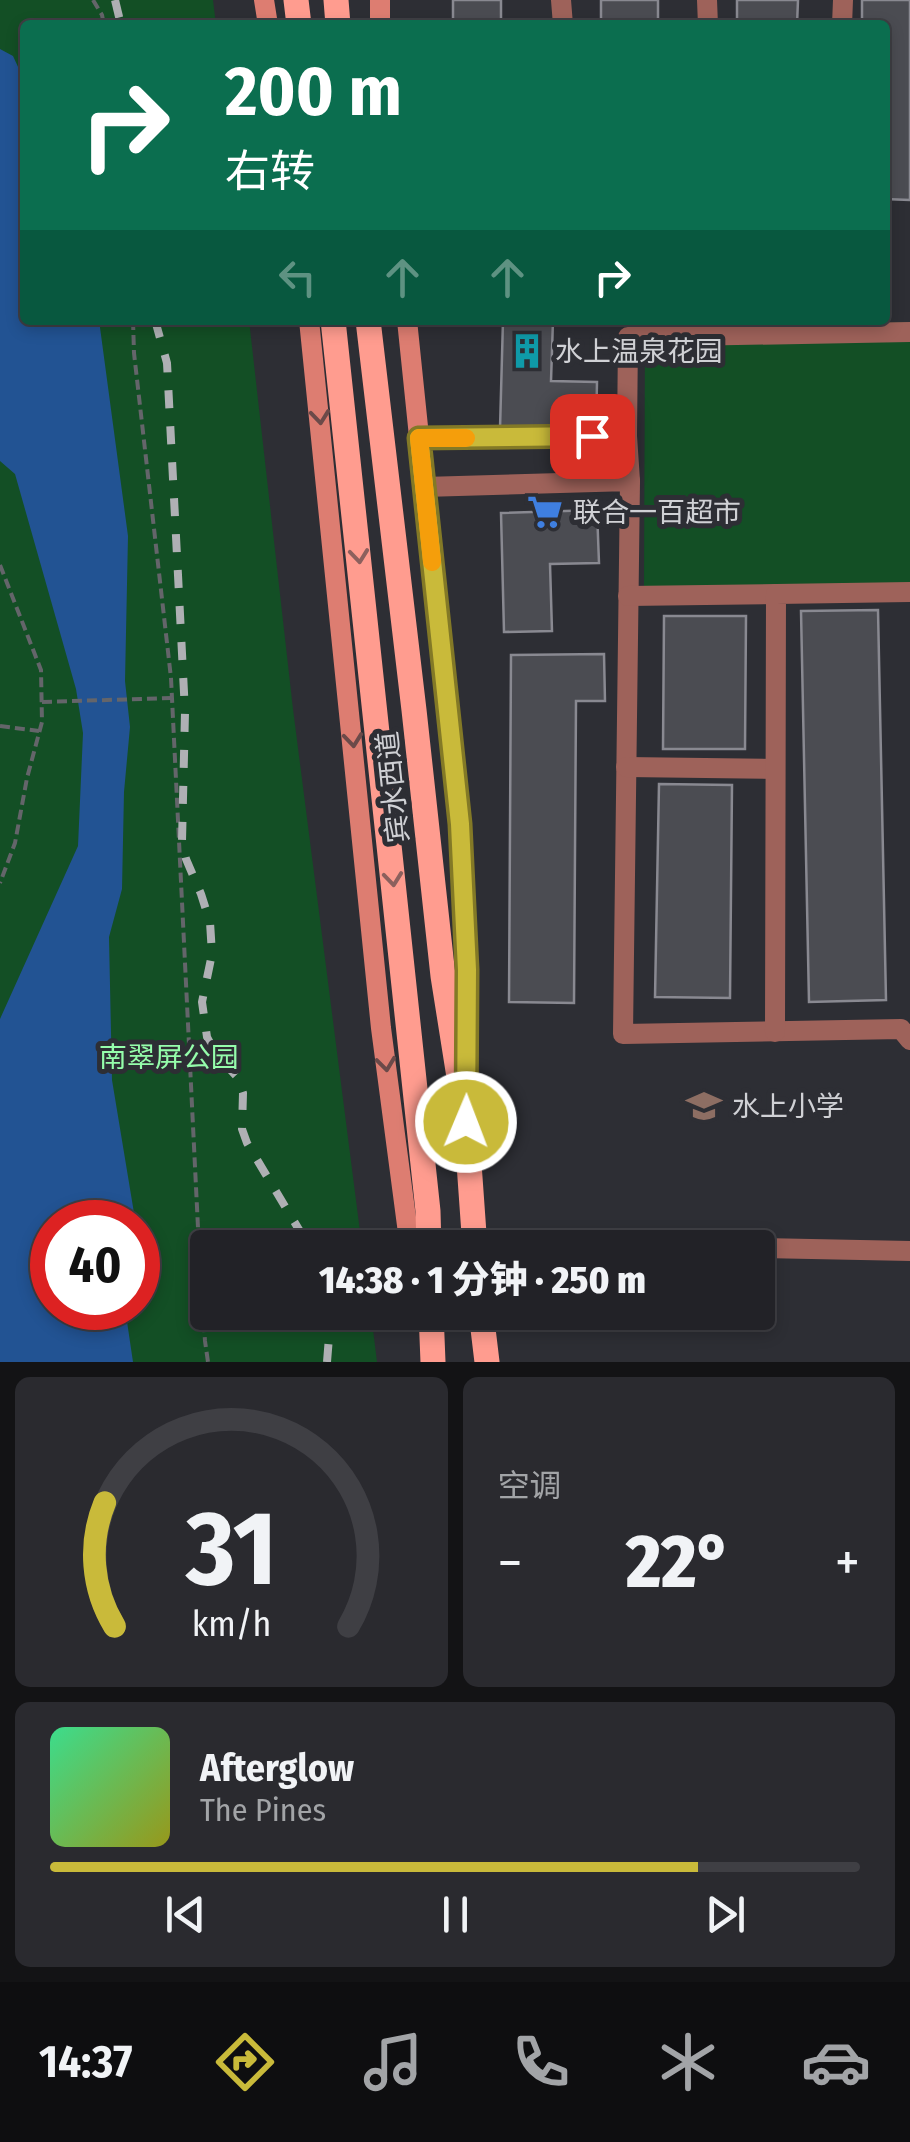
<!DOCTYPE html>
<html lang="zh">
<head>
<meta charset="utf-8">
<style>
	:root { --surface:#222227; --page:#2a2a2f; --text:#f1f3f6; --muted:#a2a4a7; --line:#3f3f44; --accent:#c9ba3a }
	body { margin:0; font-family:"Fira Sans Condensed","Noto Sans SC",sans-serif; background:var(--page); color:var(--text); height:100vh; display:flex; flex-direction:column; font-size:38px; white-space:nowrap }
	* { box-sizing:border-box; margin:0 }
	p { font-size:32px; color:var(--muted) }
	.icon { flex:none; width:55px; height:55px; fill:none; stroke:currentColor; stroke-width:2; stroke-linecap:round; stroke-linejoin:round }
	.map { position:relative; height:1362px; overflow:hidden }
	.sheet { display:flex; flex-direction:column; gap:15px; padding:15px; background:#131315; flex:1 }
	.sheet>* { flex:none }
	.hud { position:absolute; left:20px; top:20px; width:870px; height:305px; border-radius:10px; box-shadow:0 5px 15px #0003,0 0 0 2px var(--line); background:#0b6e4f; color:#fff; overflow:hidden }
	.speed { position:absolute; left:30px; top:1200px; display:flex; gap:20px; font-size:50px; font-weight:700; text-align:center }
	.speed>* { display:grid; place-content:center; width:130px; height:130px; border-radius:50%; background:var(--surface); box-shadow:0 5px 15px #0003,0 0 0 2px var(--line); line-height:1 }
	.speed .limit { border:15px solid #d22; background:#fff; color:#111 }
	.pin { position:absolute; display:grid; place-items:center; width:85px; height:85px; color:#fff; margin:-42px; border-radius:20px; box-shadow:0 5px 15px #0006 }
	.me { position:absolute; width:110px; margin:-55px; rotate:1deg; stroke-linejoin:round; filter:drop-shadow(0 0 8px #0008) }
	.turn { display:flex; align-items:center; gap:35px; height:210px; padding:0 40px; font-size:45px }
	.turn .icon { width:130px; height:130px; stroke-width:2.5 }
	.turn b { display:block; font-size:70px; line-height:85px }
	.lanes { display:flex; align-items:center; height:95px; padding:0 40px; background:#0003; justify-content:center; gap:50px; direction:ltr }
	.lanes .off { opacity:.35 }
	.big { font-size:75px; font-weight:800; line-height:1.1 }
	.sheet .widget { flex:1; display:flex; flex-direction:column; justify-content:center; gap:15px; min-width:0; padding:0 35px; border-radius:15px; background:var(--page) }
	.sheet .dial { align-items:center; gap:0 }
	.dial svg { height:260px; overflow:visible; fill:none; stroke:var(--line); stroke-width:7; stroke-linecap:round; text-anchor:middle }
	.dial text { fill:var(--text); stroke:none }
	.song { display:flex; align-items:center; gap:30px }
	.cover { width:120px; height:120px; border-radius:15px; background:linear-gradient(135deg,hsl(150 70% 55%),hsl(60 70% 35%)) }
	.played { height:10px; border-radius:5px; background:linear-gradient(90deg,var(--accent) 80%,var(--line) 80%) }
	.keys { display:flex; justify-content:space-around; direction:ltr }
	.heat { display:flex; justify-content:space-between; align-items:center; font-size:55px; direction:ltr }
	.sheet .tiles { flex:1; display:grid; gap:15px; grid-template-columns:1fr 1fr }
	.widget:last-child { grid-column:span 2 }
	.trip { position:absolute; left:190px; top:1230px; width:585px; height:100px; border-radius:10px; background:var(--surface); box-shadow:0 5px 15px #0003,0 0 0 2px var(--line); font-weight:800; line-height:100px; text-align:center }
	.menu { display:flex; height:160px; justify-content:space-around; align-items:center; background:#0e0e10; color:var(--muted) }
	.menu .icon { width:70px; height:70px }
	.menu .selected { color:var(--accent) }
	.menu b { font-size:45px; color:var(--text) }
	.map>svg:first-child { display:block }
	.green { fill:#134f25; fill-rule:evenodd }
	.water { fill:#225393 }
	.building { fill:#4b4c52; stroke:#898991; stroke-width:2.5 }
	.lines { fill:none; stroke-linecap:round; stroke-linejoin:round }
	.path { stroke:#64656a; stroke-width:4; stroke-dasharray:10 5; stroke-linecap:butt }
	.street { stroke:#9e625a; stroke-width:20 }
	.secondary { stroke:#dd7d71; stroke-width:20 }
	.primary { stroke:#ff9c8f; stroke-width:25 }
	.rail { stroke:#afb0b4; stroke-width:8; stroke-dasharray:18 18; stroke-linecap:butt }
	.oneway { stroke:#6b4a49 }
	.oneway2 { stroke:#8c605d }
	.route-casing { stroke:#837926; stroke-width:25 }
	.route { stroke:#c9ba3a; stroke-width:18 }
	.slow { stroke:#f59e0b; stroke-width:18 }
	.labels { text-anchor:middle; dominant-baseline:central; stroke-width:10; stroke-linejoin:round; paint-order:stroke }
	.poi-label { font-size:28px; fill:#d0d1d5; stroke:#2d2e34; text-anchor:start }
	.street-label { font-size:28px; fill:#d0d1d5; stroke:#2d2e34 }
	.park-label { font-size:28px; fill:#95fdab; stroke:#2d2e34 }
</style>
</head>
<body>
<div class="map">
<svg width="910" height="1362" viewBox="0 0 910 1362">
	<rect width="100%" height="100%" fill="#2d2e34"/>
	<g class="green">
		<path d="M0 0H213L216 25H25V320H249L293 709 362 1247 208 1248V1312L371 1313 377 1362H0ZM52 1222H138V1308H52Z"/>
		<path d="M910 322V597L644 590 645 332Z"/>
	</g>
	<path class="water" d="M0 49 13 56 25 82V320H99L128 536 125 681 130 727 124 792 122 889 109 937 112 1080 135 1219 134 1222H52V1308H125L133 1362H0V1019L78 846 83 733 76 689 15 474 0 461Z"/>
	<g class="building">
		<rect x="453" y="0" width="48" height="25"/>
		<rect x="601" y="0" width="57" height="25"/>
		<path d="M737 0H798L797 25H737Z"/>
		<path d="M862 0H910V200L885 199V25H862Z"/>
		<path d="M503 320H553L551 381 597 382 596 431 500 429Z"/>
		<path d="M632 320H698V322L632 321Z"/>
		<path d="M755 320H826V321L755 322Z"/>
		<path d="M597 510 599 563 550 564 552 631 504 632 501 513Z"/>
		<path d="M878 610 886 1000 809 1002 801 611Z"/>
		<path d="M664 616H746L745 749H663Z"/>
		<path d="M604 654 605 701H576L574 1003 509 1002 511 655Z"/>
		<path d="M659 784 732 785 730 998 655 997Z"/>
	</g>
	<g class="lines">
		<g class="path">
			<path d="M93 0 102 15 104 25"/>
			<path d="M133 320 134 353 171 678 199 1248 205 1341 208 1362"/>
			<path d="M0 565 41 670 42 722 27 778 15 843 0 883"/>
			<path d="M42 702 172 698"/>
			<path d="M0 726 39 731"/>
		</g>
		<g class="street">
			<path d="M561 0 563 25"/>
			<path d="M707 0 708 25"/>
			<path d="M842 25 843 0"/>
			<path d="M627 436 630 481"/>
			<path d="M419 438 627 436 628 337 910 332"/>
			<path d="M424 487 630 481 623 1034 901 1029 910 1040"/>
			<path d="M628 596 776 594"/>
			<path d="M626 767 775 769"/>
			<path d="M775 1032 776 594 910 592"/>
			<path d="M605 1248H713"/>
			<path d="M758 1248 910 1251"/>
		</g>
		<g class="secondary">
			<path d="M264 0 268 25"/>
			<path d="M380 0V25"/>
			<path d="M309 320 381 1028 410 1248"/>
			<path d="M407 320 459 824 467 970 466 1069"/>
		</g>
		<g class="primary">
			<path d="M296 0 299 25"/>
			<path d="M336 0 338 25"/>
			<path d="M333 320 428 1211 429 1248"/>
			<path d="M368 320 414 710 443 976 466 1121 475 1248"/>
			<path d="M431 1312 433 1362"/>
			<path d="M481 1312 487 1362"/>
		</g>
		<g class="rail">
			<path d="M115 0 121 25"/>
			<path d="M155 320 167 363 178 575 185 712 182 841 186 859 201 894 210 922 212 954 202 1002 207 1037 216 1054 238 1078 243 1093 242 1129 247 1143 310 1248"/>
			<path d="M327 1362 331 1312"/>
		</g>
	</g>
	<defs><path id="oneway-chevron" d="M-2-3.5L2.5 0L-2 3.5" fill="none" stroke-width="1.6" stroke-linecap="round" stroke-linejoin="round" transform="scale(2.5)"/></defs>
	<g class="oneway">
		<use href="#oneway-chevron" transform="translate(320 417) rotate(84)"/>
		<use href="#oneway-chevron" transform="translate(353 740) rotate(84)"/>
		<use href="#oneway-chevron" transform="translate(386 1064) rotate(83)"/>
	</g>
	<g class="oneway2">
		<use href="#oneway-chevron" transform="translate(359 556) rotate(84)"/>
		<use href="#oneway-chevron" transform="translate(393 879) rotate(84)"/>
	</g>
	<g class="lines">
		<defs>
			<path id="route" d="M466 1122 467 970 460 824 419 438 592 436"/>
		</defs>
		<use href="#route" class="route-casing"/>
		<use href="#route" class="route"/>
		<path class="slow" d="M432 562 419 438H466"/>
	</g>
	<defs>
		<symbol id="building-bare" viewBox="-9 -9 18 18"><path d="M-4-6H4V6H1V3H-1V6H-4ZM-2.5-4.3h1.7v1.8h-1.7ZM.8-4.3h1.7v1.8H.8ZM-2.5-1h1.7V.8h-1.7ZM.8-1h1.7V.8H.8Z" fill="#0f9aa8" stroke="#2d2e34" stroke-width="2.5" paint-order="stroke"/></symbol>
		<symbol id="supermarket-bare" viewBox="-9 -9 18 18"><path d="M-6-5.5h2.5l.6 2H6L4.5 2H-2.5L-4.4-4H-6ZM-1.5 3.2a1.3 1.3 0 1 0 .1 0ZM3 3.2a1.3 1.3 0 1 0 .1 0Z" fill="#3f7fe0" stroke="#2d2e34" stroke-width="2.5" paint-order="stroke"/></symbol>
		<symbol id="school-bare" viewBox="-9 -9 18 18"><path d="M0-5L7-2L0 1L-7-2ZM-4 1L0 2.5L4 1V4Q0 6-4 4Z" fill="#8d6e63" stroke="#2d2e34" stroke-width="2.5" paint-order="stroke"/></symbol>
	</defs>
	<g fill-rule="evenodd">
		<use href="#building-bare" x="502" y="326" width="50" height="50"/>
		<use href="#supermarket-bare" x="520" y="487" width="50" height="50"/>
		<use href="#school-bare" x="679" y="1081" width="50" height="50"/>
	</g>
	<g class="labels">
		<g class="poi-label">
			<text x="555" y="351">水上温泉花园</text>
			<text x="573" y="512">联合一百超市</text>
			<text x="732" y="1106">水上小学</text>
		</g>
		<g class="street-label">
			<text transform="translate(393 787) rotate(-96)">宾水西道</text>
		</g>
		<g class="park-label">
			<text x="169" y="1057">南翠屏公园</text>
		</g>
	</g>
</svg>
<div class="speed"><div class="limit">40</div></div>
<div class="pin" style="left:592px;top:436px;background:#d93025"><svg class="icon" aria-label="arrive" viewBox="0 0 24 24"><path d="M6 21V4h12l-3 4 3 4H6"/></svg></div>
<svg class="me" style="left:466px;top:1122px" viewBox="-20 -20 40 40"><circle r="17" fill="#c9ba3a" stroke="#fff" stroke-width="3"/><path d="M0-11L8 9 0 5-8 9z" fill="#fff"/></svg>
<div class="trip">14:38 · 1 分钟 · 250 m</div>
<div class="hud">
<div class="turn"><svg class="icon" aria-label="right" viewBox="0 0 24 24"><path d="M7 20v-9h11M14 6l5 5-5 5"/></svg><div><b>200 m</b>右转</div></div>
<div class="lanes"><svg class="icon off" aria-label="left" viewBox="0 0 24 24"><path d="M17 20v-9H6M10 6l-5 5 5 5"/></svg><svg class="icon off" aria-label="ahead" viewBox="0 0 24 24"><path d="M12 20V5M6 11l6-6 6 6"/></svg><svg class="icon off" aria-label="ahead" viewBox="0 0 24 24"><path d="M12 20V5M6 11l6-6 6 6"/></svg><svg class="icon" aria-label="right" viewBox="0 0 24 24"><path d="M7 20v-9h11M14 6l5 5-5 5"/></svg></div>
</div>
</div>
<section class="sheet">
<div class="tiles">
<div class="widget dial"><svg viewBox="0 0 100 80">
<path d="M14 69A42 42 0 1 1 86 69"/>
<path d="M14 69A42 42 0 0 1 11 31" stroke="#c9ba3a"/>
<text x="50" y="56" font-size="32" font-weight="700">31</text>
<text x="50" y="72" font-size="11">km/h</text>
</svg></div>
<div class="widget"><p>空调</p>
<div class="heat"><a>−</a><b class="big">22°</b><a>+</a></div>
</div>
<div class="widget">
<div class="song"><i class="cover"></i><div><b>Afterglow</b><p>The Pines</p></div></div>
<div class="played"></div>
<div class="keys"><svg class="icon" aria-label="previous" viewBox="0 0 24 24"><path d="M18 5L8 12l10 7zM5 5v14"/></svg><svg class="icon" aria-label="pause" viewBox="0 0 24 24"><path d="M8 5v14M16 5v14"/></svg><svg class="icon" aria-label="next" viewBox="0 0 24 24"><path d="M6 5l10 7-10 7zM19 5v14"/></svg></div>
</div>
</div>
</section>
<nav class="menu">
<b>14:37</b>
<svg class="icon selected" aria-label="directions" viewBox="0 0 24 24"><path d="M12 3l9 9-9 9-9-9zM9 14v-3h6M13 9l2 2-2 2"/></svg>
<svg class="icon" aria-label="music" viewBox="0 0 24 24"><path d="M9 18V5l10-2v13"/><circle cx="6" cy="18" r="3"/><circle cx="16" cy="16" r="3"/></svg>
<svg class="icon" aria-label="phone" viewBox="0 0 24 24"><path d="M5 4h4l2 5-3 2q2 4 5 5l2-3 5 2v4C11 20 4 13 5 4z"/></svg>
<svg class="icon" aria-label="climate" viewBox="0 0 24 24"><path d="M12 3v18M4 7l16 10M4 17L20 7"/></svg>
<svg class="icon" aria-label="car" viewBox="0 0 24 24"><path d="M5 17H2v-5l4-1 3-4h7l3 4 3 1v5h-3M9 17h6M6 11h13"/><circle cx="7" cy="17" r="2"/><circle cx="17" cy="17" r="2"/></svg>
</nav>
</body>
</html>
